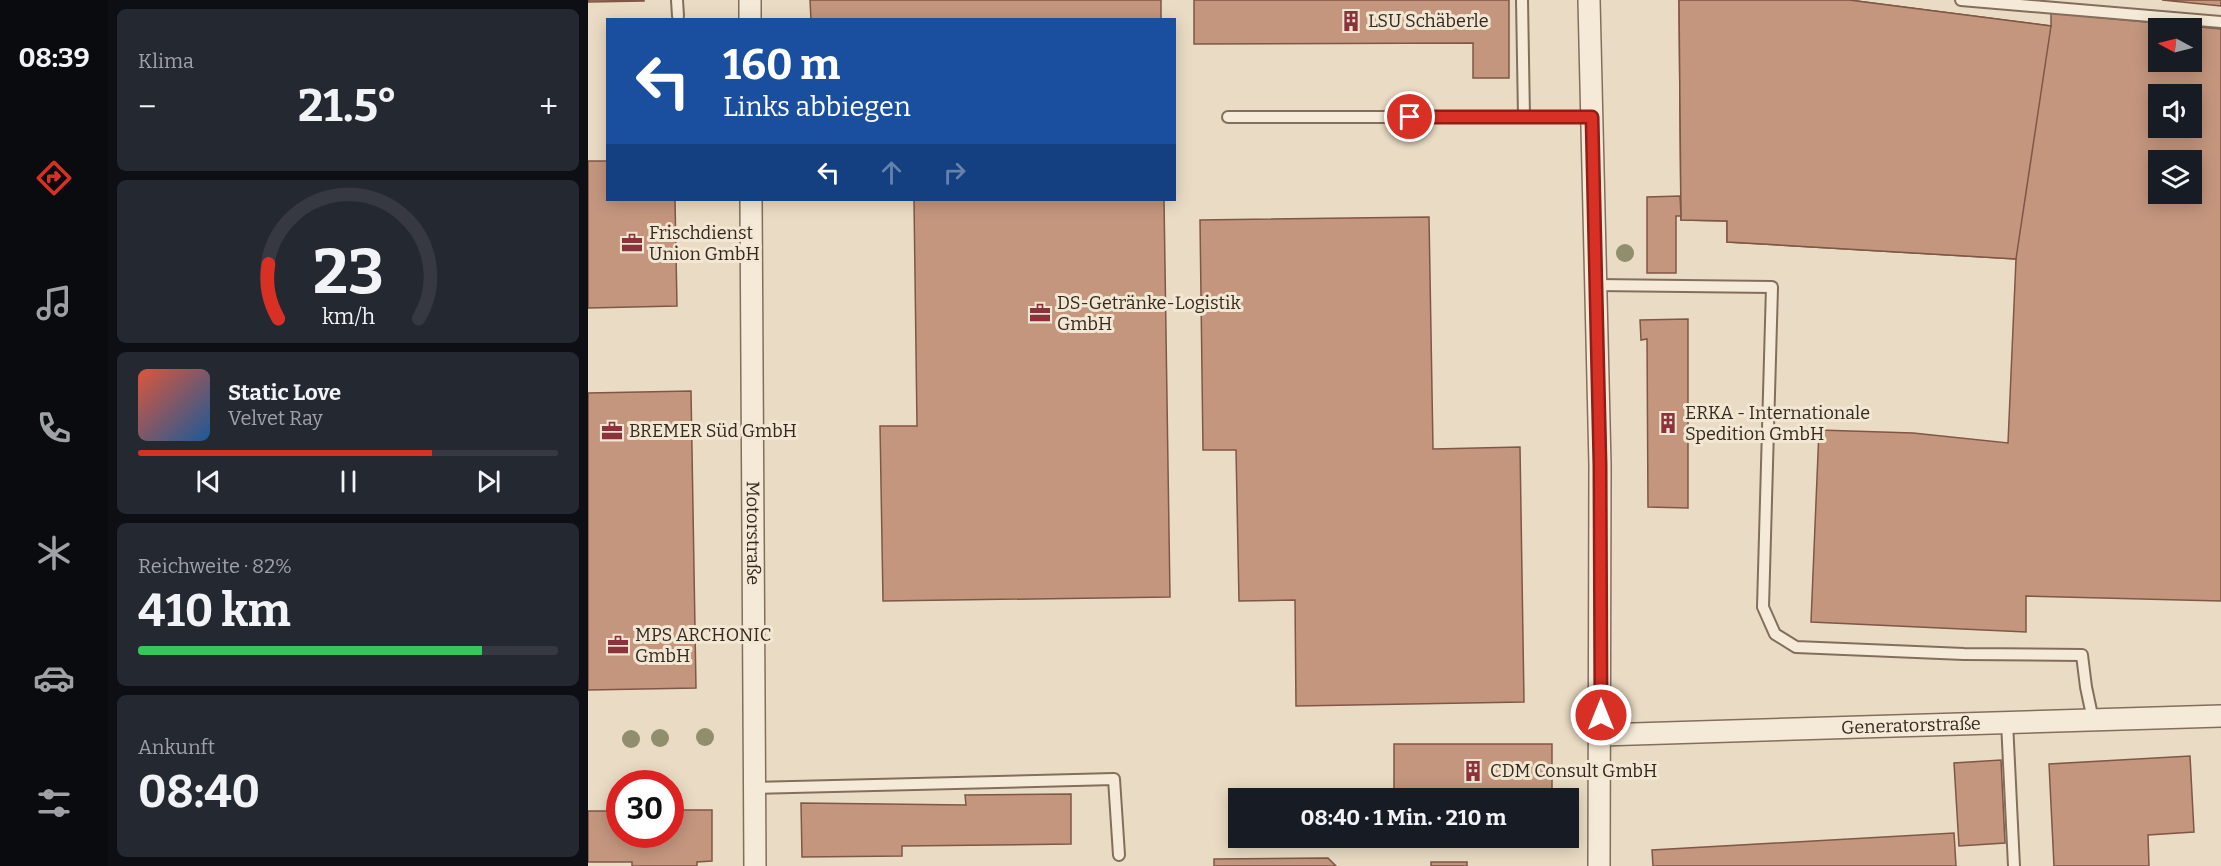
<!DOCTYPE html>
<html lang="de">
<head>
<meta charset="utf-8">
<style>
	:root { --surface:#171b24; --page:#242831; --text:#f1f3f6; --muted:#9ea1a6; --line:#363941; --accent:#d93025 }
	body { margin:0; font-family:Bitter,serif; background:var(--page); color:var(--text); height:100vh; display:flex; flex-direction:column; font-size:22px; white-space:nowrap }
	* { box-sizing:border-box; margin:0 }
	p { font-size:20px; color:var(--muted) }
	.icon { flex:none; width:33px; height:33px; fill:none; stroke:currentColor; stroke-width:2; stroke-linecap:round; stroke-linejoin:round }
	.map { position:relative; flex:1; overflow:hidden }
	.panel { display:flex; flex-direction:column; gap:9px; padding:9px; background:#0d0f14; width:480px }
	.panel>* { flex:none }
	.hud { position:absolute; left:18px; top:18px; width:570px; height:183px; border-radius:0px; box-shadow:0 3px 15px #0003; background:#1a4fa0; color:#fff; overflow:hidden }
	.needle { width:39px; rotate:277deg }
	.tools { position:absolute; left:1560px; top:18px; display:grid; gap:12px }
	.tools a { display:grid; place-items:center; width:54px; height:54px; border-radius:0px; background:var(--surface); box-shadow:0 3px 15px #0003; font-size:30px }
	.speed { position:absolute; left:18px; top:770px; display:flex; gap:12px; font-size:30px; font-weight:700; text-align:center }
	.speed>* { display:grid; place-content:center; width:78px; height:78px; border-radius:50%; background:var(--surface); box-shadow:0 3px 15px #0003; line-height:1 }
	.speed .limit { border:9px solid #d22; background:#fff; color:#111 }
	.pin { position:absolute; display:grid; place-items:center; width:51px; height:51px; color:#fff; margin:-26px; border:3px solid #fff; border-radius:50%; box-shadow:0 2px 6px #0007 }
	.me { position:absolute; width:66px; margin:-33px; rotate:0deg; stroke-linejoin:round; filter:drop-shadow(0 0 4px #0008) }
	.turn { display:flex; align-items:center; gap:21px; height:126px; padding:0 18px; font-size:27px }
	.turn .icon { width:78px; height:78px; stroke-width:2.5 }
	.turn b { display:block; font-size:42px; line-height:51px }
	.lanes { display:flex; align-items:center; height:57px; padding:0 18px; background:#0003; justify-content:center; gap:30px; direction:ltr }
	.lanes .off { opacity:.35 }
	.big { font-size:45px; font-weight:700; line-height:1.1 }
	.panel .widget { flex:1; display:flex; flex-direction:column; justify-content:center; gap:9px; min-width:0; padding:0 21px; border-radius:9px; background:var(--page) }
	.panel .dial { align-items:center; gap:0 }
	.dial svg { height:156px; overflow:visible; fill:none; stroke:var(--line); stroke-width:7; stroke-linecap:round; text-anchor:middle }
	.dial text { fill:var(--text); stroke:none }
	.song { display:flex; align-items:center; gap:18px }
	.cover { width:72px; height:72px; border-radius:9px; background:linear-gradient(135deg,hsl(10 70% 55%),hsl(210 70% 35%)) }
	.played { height:6px; border-radius:3px; background:linear-gradient(90deg,var(--accent) 70%,var(--line) 70%) }
	.keys { display:flex; justify-content:space-around; direction:ltr }
	.heat { display:flex; justify-content:space-between; align-items:center; font-size:33px; direction:ltr }
	.charge { height:9px; border-radius:4px; background:linear-gradient(90deg,#34c759 82%,var(--line) 0) }
	.trip { position:absolute; left:640px; top:788px; width:351px; height:60px; border-radius:0px; background:var(--surface); box-shadow:0 3px 15px #0003; font-weight:700; line-height:60px; text-align:center }
	main { display:flex; flex:1; min-height:0 }
	.dock { display:flex; flex-direction:column; width:108px; justify-content:space-around; align-items:center; background:#090b0e; color:var(--muted) }
	.dock .icon { width:42px; height:42px }
	.dock .on { color:var(--accent) }
	.dock b { font-size:27px; color:var(--text) }
	.map>svg:first-child { display:block }
	.building { fill:#c4967e; stroke:#7f5745; stroke-width:1.5; fill-rule:evenodd }
	.lines { fill:none; stroke-linecap:round; stroke-linejoin:round }
	.lane-casing { stroke:#836e5c; stroke-width:14 }
	.street-casing { stroke:#836e5c; stroke-width:24 }
	.lane { stroke:#f5ead7; stroke-width:10 }
	.street { stroke:#f5ead7; stroke-width:21 }
	.tree { fill:#918e6e }
	.route-casing { stroke:#8d1f18; stroke-width:15 }
	.route { stroke:#d93025; stroke-width:10 }
	.labels { text-anchor:middle; dominant-baseline:central; stroke-width:6; stroke-linejoin:round; paint-order:stroke }
	.poi-label { font-size:18px; fill:#34281f; stroke:#f2e7d3; text-anchor:start }
	.street-label { font-size:18px; fill:#34281f; stroke:#f2e7d3 }
</style>
</head>
<body>
<main>
<nav class="dock">
<b>08:39</b>
<svg class="icon on" aria-label="directions" viewBox="0 0 24 24"><path d="M12 3l9 9-9 9-9-9zM9 14v-3h6M13 9l2 2-2 2"/></svg>
<svg class="icon" aria-label="music" viewBox="0 0 24 24"><path d="M9 18V5l10-2v13"/><circle cx="6" cy="18" r="3"/><circle cx="16" cy="16" r="3"/></svg>
<svg class="icon" aria-label="phone" viewBox="0 0 24 24"><path d="M5 4h4l2 5-3 2q2 4 5 5l2-3 5 2v4C11 20 4 13 5 4z"/></svg>
<svg class="icon" aria-label="climate" viewBox="0 0 24 24"><path d="M12 3v18M4 7l16 10M4 17L20 7"/></svg>
<svg class="icon" aria-label="car" viewBox="0 0 24 24"><path d="M5 17H2v-5l4-1 3-4h7l3 4 3 1v5h-3M9 17h6M6 11h13"/><circle cx="7" cy="17" r="2"/><circle cx="17" cy="17" r="2"/></svg>
<svg class="icon" aria-label="filters" viewBox="0 0 24 24"><path d="M4 7h16M4 17h16"/><circle cx="9" cy="7" r="2"/><circle cx="15" cy="17" r="2"/></svg>
</nav>
<section class="panel">
<div class="widget"><p>Klima</p>
<div class="heat"><a>−</a><b class="big">21.5°</b><a>+</a></div>
</div>
<div class="widget dial"><svg viewBox="0 0 100 80">
<path d="M14 69A42 42 0 1 1 86 69"/>
<path d="M14 69A42 42 0 0 1 9 41" stroke="#d93025"/>
<text x="50" y="56" font-size="32" font-weight="700">23</text>
<text x="50" y="72" font-size="11">km/h</text>
</svg></div>
<div class="widget">
<div class="song"><i class="cover"></i><div><b>Static Love</b><p>Velvet Ray</p></div></div>
<div class="played"></div>
<div class="keys"><svg class="icon" aria-label="previous" viewBox="0 0 24 24"><path d="M18 5L8 12l10 7zM5 5v14"/></svg><svg class="icon" aria-label="pause" viewBox="0 0 24 24"><path d="M8 5v14M16 5v14"/></svg><svg class="icon" aria-label="next" viewBox="0 0 24 24"><path d="M6 5l10 7-10 7zM19 5v14"/></svg></div>
</div>
<div class="widget"><p>Reichweite · 82%</p><b class="big">410 km</b><div class="charge"></div></div>
<div class="widget"><p>Ankunft</p><b class="big">08:40</b></div>
</section>
<div class="map">
<svg width="1633" height="866" viewBox="0 0 1633 866">
	<rect width="100%" height="100%" fill="#eadcc4"/>
	<g class="building">
		<path d="M0 0H56V1L0 2Z"/>
		<path d="M222 0H573V20H223Z"/>
		<path d="M606 0H921V78H885V43L606 44Z"/>
		<path d="M1091 0H1261L1463 26V13L1633 29V601L1438 596V632L1223 622 1231 430 1325 433 1420 443 1428 259 1139 242V221L1093 220ZM1570 28H1604V62H1570ZM1570 94H1604V128H1570ZM1570 160H1604V194H1570Z"/>
		<path d="M1091 0H1261L1463 26 1428 259 1139 242V221L1093 220Z"/>
		<path d="M1574 0H1633V6Z"/>
		<path d="M0 161H20V200H87L89 306 0 308Z"/>
		<path d="M1092 196 1093 216H1088V273H1059V197Z"/>
		<path d="M326 200H576L582 597 295 601 292 426H329Z"/>
		<path d="M841 217 845 449 932 447 936 702 708 706 707 600 651 601 648 450H615L612 220Z"/>
		<path d="M1100 319V508L1060 507 1059 339 1053 340 1052 320Z"/>
		<path d="M103 391 108 688 0 690V393Z"/>
		<rect x="806" y="744" width="158" height="54"/>
		<path d="M1602 756 1606 832 1560 835 1561 866H1466L1461 764Z"/>
		<path d="M1413 760 1417 843 1371 846 1366 763Z"/>
		<path d="M483 794V844L314 846V856L214 857 213 803 378 805 377 795Z"/>
		<path d="M82 810H124V861L109 862V866H44V862H0V811H32V834H82Z"/>
		<path d="M1366 833 1368 866H1065L1064 850Z"/>
		<rect x="806" y="837" width="158" height="10"/>
		<path d="M740 858 748 866H626V859Z"/>
		<rect x="843" y="862" width="36" height="4"/>
	</g>
	<g class="lines">
		<defs>
			<g id="lane">
				<path d="M89 0 90 16"/>
				<path d="M934 0 936 117"/>
				<path d="M1373 0 1633 22"/>
				<path d="M640 117H1004"/>
				<path d="M1008 285 1184 287 1175 607 1187 634 1208 647 1376 654 1494 655 1498 687 1505 720"/>
				<path d="M1419 722 1426 866"/>
				<path d="M166 788 526 779 531 855"/>
			</g>
			<g id="street">
				<path d="M162 0V20"/>
				<path d="M1001 0 1012 465 1011 866"/>
				<path id="s1" d="M163 200 167 866"/>
				<path id="s2" d="M1013 735 1633 716"/>
			</g>
		</defs>
		<use href="#lane" class="lane-casing"/>
		<use href="#street" class="street-casing"/>
		<use href="#lane" class="lane"/>
		<use href="#street" class="street"/>
	</g>
	<g class="tree">
		<circle cx="1037" cy="253" r="9"/>
		<circle cx="117" cy="737" r="9"/>
		<circle cx="72" cy="738" r="9"/>
		<circle cx="43" cy="739" r="9"/>
	</g>
	<g class="lines">
		<defs>
			<path id="route" d="M822 117H1004L1012 465 1013 715"/>
		</defs>
		<use href="#route" class="route-casing"/>
		<use href="#route" class="route"/>
	</g>
	<defs>
		<symbol id="building-bare" viewBox="-9 -9 18 18"><path d="M-4-6H4V6H1V3H-1V6H-4ZM-2.5-4.3h1.7v1.8h-1.7ZM.8-4.3h1.7v1.8H.8ZM-2.5-1h1.7V.8h-1.7ZM.8-1h1.7V.8H.8Z" fill="#8c323a" stroke="#f2e7d3" stroke-width="2.5" paint-order="stroke"/></symbol>
		<symbol id="office-bare" viewBox="-9 -9 18 18"><path d="M-6-3h4V-5.5h4V-3h4V5H-6ZM-1-4.5V-3h2v-1.5ZM-6 0V1H6V0Z" fill="#8c323a" stroke="#f2e7d3" stroke-width="2.5" paint-order="stroke"/></symbol>
	</defs>
	<g fill-rule="evenodd">
		<use href="#building-bare" x="748" y="6" width="30" height="30"/>
		<use href="#office-bare" x="29" y="228" width="30" height="30"/>
		<use href="#office-bare" x="437" y="298" width="30" height="30"/>
		<use href="#building-bare" x="1065" y="408" width="30" height="30"/>
		<use href="#office-bare" x="9" y="416" width="30" height="30"/>
		<use href="#office-bare" x="15" y="630" width="30" height="30"/>
		<use href="#building-bare" x="870" y="756" width="30" height="30"/>
	</g>
	<g class="labels">
		<g class="poi-label">
			<text x="780" y="21">LSU Schäberle</text>
			<text x="61" y="233">Frischdienst<tspan x="61" dy="21">Union GmbH</tspan></text>
			<text x="469" y="303">DS-Getränke-Logistik<tspan x="469" dy="21">GmbH</tspan></text>
			<text x="1097" y="413">ERKA - Internationale<tspan x="1097" dy="21">Spedition GmbH</tspan></text>
			<text x="41" y="431">BREMER Süd GmbH</text>
			<text x="47" y="635">MPS ARCHONIC<tspan x="47" dy="21">GmbH</tspan></text>
			<text x="902" y="771">CDM Consult GmbH</text>
		</g>
		<g class="street-label">
			<text stroke="none"><textPath href="#s1" startOffset="333">Motorstraße</textPath></text>
			<text stroke="none"><textPath href="#s2" startOffset="310">Generatorstraße</textPath></text>
		</g>
	</g>
</svg>
<div class="tools">
<a><svg class="needle" viewBox="-14 -14 28 28"><path d="M0-13l5 13h-10z" fill="#e53935"/><path d="M0 13l5-13h-10z" fill="#9ea1a6"/></svg></a>
<a><svg class="icon" aria-label="sound" viewBox="0 0 24 24"><path d="M4 9h4l5-4v14l-5-4H4zM17 9q2 3 0 6"/></svg></a>
<a><svg class="icon" aria-label="layers" viewBox="0 0 24 24"><path d="M12 4l9 5-9 5-9-5zM3 14l9 5 9-5"/></svg></a>
</div>
<div class="speed"><div class="limit">30</div></div>
<div class="pin" style="left:822px;top:117px;background:#d93025"><svg class="icon" aria-label="arrive" viewBox="0 0 24 24"><path d="M6 21V4h12l-3 4 3 4H6"/></svg></div>
<svg class="me" style="left:1013px;top:715px" viewBox="-20 -20 40 40"><circle r="17" fill="#d93025" stroke="#fff" stroke-width="3"/><path d="M0-11L8 9 0 5-8 9z" fill="#fff"/></svg>
<div class="trip">08:40 · 1 Min. · 210 m</div>
<div class="hud">
<div class="turn"><svg class="icon" aria-label="left" viewBox="0 0 24 24"><path d="M17 20v-9H6M10 6l-5 5 5 5"/></svg><div><b>160 m</b>Links abbiegen</div></div>
<div class="lanes"><svg class="icon" aria-label="left" viewBox="0 0 24 24"><path d="M17 20v-9H6M10 6l-5 5 5 5"/></svg><svg class="icon off" aria-label="ahead" viewBox="0 0 24 24"><path d="M12 20V5M6 11l6-6 6 6"/></svg><svg class="icon off" aria-label="right" viewBox="0 0 24 24"><path d="M7 20v-9h11M14 6l5 5-5 5"/></svg></div>
</div>
</div>
</main>
</body>
</html>
